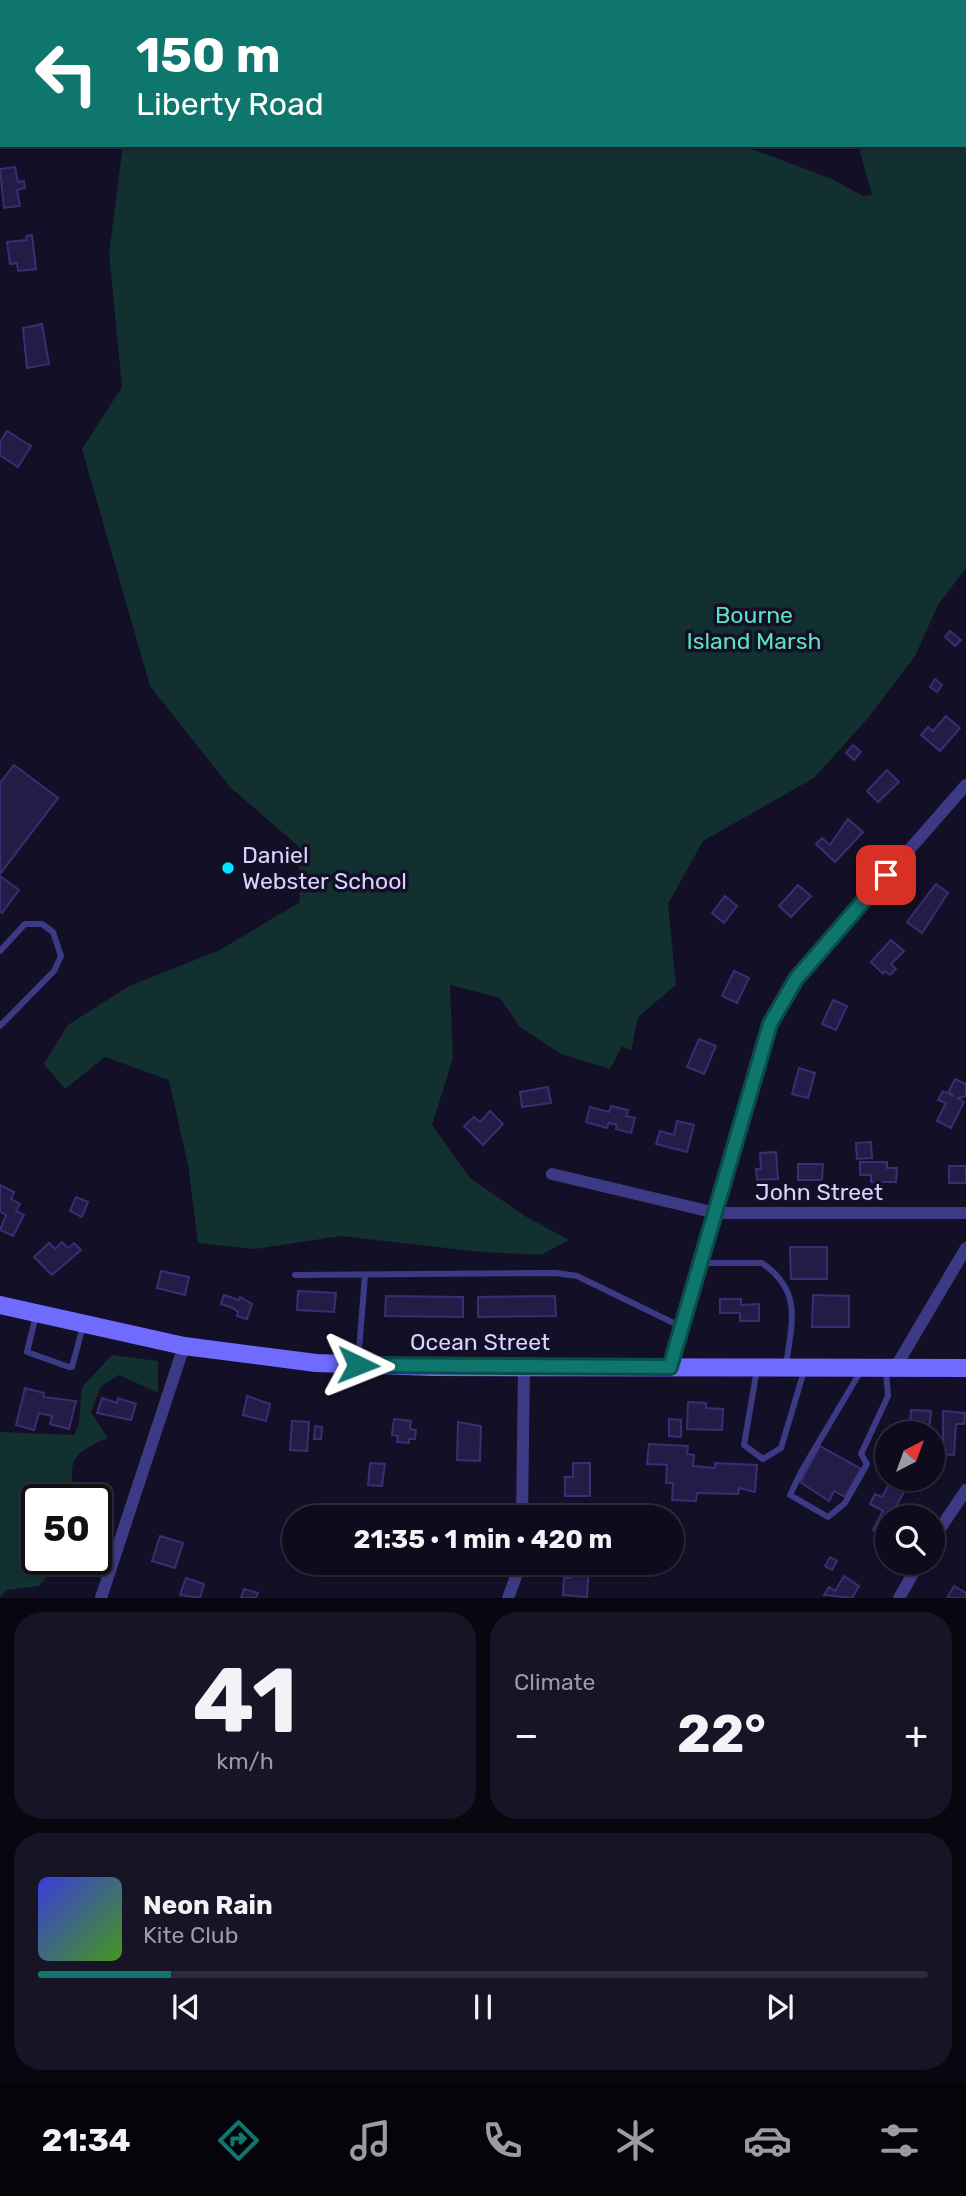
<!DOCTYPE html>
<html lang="en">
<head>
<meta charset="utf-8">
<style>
	:root { --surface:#0e0b1c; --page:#171425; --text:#f1f3f6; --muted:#9b9ba3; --line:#2e2b3b; --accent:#0f766e }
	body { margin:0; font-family:Rubik,sans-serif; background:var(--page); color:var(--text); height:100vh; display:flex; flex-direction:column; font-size:26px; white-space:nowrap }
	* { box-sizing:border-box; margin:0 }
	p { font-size:23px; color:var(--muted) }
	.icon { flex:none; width:38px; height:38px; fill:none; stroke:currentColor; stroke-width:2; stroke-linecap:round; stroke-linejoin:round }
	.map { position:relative; height:1598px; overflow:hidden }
	.panel { display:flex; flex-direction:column; gap:14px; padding:14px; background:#08060f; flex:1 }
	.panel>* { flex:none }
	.guide { position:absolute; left:0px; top:0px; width:966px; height:147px; box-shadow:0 2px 5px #0004,0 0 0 2px var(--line); background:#0f766e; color:#fff; overflow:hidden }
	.needle { width:46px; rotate:41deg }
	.tools { position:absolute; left:875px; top:1421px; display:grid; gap:14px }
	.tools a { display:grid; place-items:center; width:70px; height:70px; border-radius:50%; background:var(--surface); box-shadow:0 2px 5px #0004,0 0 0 2px var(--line); font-size:35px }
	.speed { position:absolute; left:21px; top:1484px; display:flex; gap:14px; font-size:35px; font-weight:700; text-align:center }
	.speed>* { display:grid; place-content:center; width:91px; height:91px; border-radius:50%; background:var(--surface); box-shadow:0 2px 5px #0004,0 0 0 2px var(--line); line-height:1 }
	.speed .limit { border:4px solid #111; border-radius:10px; background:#fff; color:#111 }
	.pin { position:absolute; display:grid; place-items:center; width:60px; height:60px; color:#fff; margin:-30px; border-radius:14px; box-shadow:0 4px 10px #0006 }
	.me { position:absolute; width:77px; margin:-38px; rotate:92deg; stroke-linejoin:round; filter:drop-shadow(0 0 5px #0008) }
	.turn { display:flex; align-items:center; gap:24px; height:147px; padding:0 21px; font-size:32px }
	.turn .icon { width:91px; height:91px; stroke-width:2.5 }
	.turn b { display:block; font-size:49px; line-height:60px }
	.big { font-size:52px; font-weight:700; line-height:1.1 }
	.panel .tile { flex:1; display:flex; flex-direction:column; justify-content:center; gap:10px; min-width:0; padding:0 24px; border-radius:28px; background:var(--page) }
	.panel .dial { align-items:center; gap:0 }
	.dial b { font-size:91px; line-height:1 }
	.song { display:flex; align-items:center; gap:21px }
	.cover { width:84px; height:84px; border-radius:10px; background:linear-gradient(135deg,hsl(240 70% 55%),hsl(100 70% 35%)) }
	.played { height:7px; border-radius:4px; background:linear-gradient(90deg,var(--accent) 15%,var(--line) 15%) }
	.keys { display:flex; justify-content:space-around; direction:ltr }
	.heat { display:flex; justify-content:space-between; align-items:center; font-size:38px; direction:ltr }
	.panel .tiles { flex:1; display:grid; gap:14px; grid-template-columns:1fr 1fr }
	.tile:last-child { grid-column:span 2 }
	.trip { position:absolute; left:282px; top:1505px; width:402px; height:70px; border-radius:35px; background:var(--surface); box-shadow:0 2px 5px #0004,0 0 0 2px var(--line); font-weight:700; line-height:70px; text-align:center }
	.menu { display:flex; height:112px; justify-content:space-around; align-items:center; background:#06040b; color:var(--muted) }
	.menu .icon { width:49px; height:49px }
	.menu .active { color:var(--accent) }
	.menu b { font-size:32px; color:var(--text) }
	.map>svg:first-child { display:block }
	.green { fill:#12302f }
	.building { fill:#241b47; stroke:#3b2d73; stroke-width:2 }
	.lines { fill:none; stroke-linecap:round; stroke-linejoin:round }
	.lane { stroke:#3d3a85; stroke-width:6 }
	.street { stroke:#3d3a85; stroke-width:12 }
	.secondary { stroke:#6f6bff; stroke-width:18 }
	.route-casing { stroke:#0a4d48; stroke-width:18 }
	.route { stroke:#0f766e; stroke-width:12 }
	.poi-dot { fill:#00e5ff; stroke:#130f26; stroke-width:2.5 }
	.labels { text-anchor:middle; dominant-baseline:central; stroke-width:7; stroke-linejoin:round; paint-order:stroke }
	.park-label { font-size:23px; fill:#5fe0c0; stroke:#130f26 }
	.poi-label { font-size:23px; fill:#d9d4ff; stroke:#130f26; text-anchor:start }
	.street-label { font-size:23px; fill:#d9d4ff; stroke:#130f26 }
</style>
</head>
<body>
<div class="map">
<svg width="966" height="1598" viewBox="0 0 966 1598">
	<rect width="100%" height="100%" fill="#130f26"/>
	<g class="green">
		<path d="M86 0H469L474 2H87Z"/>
		<path d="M799 0H966V568L938 605 915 656 868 718 814 778 703 841 668 904 676 985 638 1017 631 1051 622 1046 610 1069 561 1054 520 1027 500 998 450 985 453 1058 432 1125 470 1178 525 1216 569 1240 541 1255 481 1252 341 1236 255 1249 198 1243 188 1165 169 1080 105 1057 65 1089 44 1064 68 1025 129 986 220 950 300 902 298 846 230 787 150 686 82 449 122 387 109 253 123 145H741L832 179 863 196 872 195 858 145H964V2Z"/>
		<path d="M112 1355 158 1361V1393L119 1375 101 1386 91 1412 108 1438C71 1454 67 1460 76 1500H37V1559H61L39 1586 6 1590 0 1597V1432L74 1435 79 1423 82 1387Z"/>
	</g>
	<g class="building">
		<path d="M15 167 18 182 24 181 25 188 17 190 20 206 4 208 0 169Z"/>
		<path d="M32 235 36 269 18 271 17 263 10 264 7 242 27 240 26 236Z"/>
		<path d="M42 324 49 364 27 368 23 328Z"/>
		<path d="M7 431 31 446 18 467 0 455V442Z"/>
		<path d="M950 631 961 640 955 646 945 637Z"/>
		<path d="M935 679 942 685 937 692 930 687Z"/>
		<path d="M946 716 960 728 940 751 921 735 928 727 933 731Z"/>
		<path d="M853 745 861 752 854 760 846 753Z"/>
		<path d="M14 765 58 798 0 874V783Z"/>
		<path d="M887 770 899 782 878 802 867 791Z"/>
		<path d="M848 819 863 832 835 862 816 844 822 838 830 845Z"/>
		<path d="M0 876 19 890 2 913 0 911Z"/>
		<path d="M936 884 948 893 922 933 907 922Z"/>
		<path d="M798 885 811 896 791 917 779 906Z"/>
		<path d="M725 896 737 906 724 923 712 913Z"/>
		<path d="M891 940 904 951 891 964 896 969 890 975 885 971 883 974 871 962Z"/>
		<path d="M734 971 749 978 737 1003 722 996Z"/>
		<path d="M833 1000 847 1006 836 1030 822 1024Z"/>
		<path d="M699 1039 716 1046 704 1074 687 1067Z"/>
		<path d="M799 1068 815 1073 808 1098 792 1094Z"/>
		<path d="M955 1079 966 1084V1096L958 1098 964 1102 951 1128 937 1121 946 1103 938 1100 943 1091 952 1095 949 1091Z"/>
		<path d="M548 1087 551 1103 522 1107 520 1092Z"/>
		<path d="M611 1106 628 1110 626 1116 635 1118 631 1133 616 1129 617 1125 609 1123 607 1128 586 1122 590 1107 609 1112Z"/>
		<path d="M490 1111 503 1124 483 1145 464 1126 474 1117 480 1122Z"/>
		<path d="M677 1121 694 1125 687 1152 656 1144 660 1131 674 1135Z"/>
		<path d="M871 1142 872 1158 857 1159 856 1143Z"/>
		<path d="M776 1152 778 1179 757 1180 756 1169H761L760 1153Z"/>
		<path d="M860 1162H887V1168H897L896 1182H871V1175H860Z"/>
		<path d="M798 1164H823L822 1180H798Z"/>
		<rect x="949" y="1166" width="17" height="17"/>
		<path d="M0 1185 14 1192 11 1199 20 1204 16 1211 24 1215 13 1236 0 1230 6 1215 0 1212Z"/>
		<path d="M76 1197 88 1202 82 1217 70 1211Z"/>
		<path d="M62 1242 68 1248 74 1243 81 1250 52 1275 34 1257 49 1243 55 1249Z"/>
		<path d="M790 1247H827V1279H791Z"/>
		<path d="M161 1271 189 1277 185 1295 157 1288Z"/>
		<path d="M298 1291 336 1293 334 1312 297 1310Z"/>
		<path d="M224 1295 239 1300 240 1297 252 1304 247 1319 237 1316 238 1312 233 1308 221 1304Z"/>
		<path d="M813 1295 849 1296V1327H812Z"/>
		<path d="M386 1296 463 1297V1317L385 1316Z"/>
		<path d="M555 1296 556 1316 478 1317V1297Z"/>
		<path d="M720 1299H741V1305L759 1304V1321H740V1313H720Z"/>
		<path d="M25 1388 44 1393 43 1397 76 1401 69 1429 50 1424 52 1416 39 1413 34 1430 16 1425Z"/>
		<path d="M247 1396 270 1404 266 1421 243 1415Z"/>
		<path d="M102 1398 117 1403 118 1398 136 1404 131 1420 97 1413Z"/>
		<path d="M688 1402 706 1403V1408L723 1409 722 1430 687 1429Z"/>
		<path d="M911 1410 931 1411 929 1432H917L918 1424 910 1423Z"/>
		<path d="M943 1411 965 1413 964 1424H956L954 1455 939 1454 940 1442H943Z"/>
		<path d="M394 1419 411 1421 410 1429 416 1430 415 1439H409V1443L397 1442 398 1436 392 1435Z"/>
		<path d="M669 1419 681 1420V1437L669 1436Z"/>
		<path d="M292 1421 309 1422 307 1451 290 1450Z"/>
		<path d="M458 1422 481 1426 480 1461 457 1460Z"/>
		<path d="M315 1426 322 1427 321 1439H314Z"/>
		<path d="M649 1444 688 1446 687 1454 694 1455 693 1466 715 1468V1463L757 1465 755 1492 739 1488 738 1494 697 1493 696 1501 672 1500 673 1483H666L667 1465 647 1464Z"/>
		<path d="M820 1446 861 1469 845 1497 834 1491 829 1501 800 1482Z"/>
		<path d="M370 1463 385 1464 382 1486 368 1485Z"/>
		<path d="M573 1463H590V1496H565V1477H573Z"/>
		<path d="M889 1484 904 1492 896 1506 902 1509 897 1517H887V1538L873 1530 883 1511 870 1504 875 1494 882 1497Z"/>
		<path d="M160 1536 183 1543 175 1568 152 1561Z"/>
		<path d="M830 1557 837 1561 832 1570 825 1566Z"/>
		<path d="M573 1563 589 1564 587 1597 563 1595 564 1578H571Z"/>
		<path d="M844 1576 859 1586 852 1598 824 1595 829 1587 835 1591Z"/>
		<path d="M186 1578 204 1584 200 1598 180 1595Z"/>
		<path d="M954 1586 966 1593V1598H947Z"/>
		<path d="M244 1589 258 1593 256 1598H241Z"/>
	</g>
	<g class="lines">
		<g class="lane">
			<path d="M0 951 25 924H42L53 932 61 956 54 971 0 1026"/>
			<path d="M700 1263H762C804 1292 791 1324 786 1366"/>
			<path d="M295 1275 556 1273 577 1276 682 1327"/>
			<path d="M36 1315 27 1352 69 1367H72L83 1326"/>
			<path d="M358 1363 365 1275"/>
			<path d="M757 1369 744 1445 763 1459 781 1448 804 1371"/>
			<path d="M862 1369 801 1472 790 1495 828 1517 845 1503 867 1464 861 1454 888 1396 886 1371"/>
		</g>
		<g class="street">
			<path d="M552 1174 716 1213H966"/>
			<path d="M670 1367 765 1035 783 997 796 979 966 785"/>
			<path d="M895 1368 966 1248"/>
			<path d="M522 1517 524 1366"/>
			<path d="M933 1539 966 1490"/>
			<path d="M101 1598 184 1346"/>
			<path d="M508 1598 521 1563"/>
			<path d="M899 1598 919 1563"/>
		</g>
		<path class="secondary" d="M0 1305 184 1346 316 1363 433 1367 966 1368"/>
	</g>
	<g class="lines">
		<defs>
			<path id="route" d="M358 1365 670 1367 770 1024 796 979 886 875"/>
		</defs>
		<use href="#route" class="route-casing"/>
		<use href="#route" class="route"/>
	</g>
	<circle class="poi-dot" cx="228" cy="868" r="7"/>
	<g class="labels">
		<g class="park-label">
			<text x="754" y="615">Bourne<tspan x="754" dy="26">Island Marsh</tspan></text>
		</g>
		<g class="poi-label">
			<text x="242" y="855">Daniel<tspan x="242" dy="26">Webster School</tspan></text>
		</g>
		<g class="street-label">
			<text x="819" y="1192">John Street</text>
			<text x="480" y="1342">Ocean Street</text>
		</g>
	</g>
</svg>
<div class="tools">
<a><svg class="needle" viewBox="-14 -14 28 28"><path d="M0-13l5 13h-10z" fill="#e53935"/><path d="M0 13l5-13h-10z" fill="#9b9ba3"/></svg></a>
<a><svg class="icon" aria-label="search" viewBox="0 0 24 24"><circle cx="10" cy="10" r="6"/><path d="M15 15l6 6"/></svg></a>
</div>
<div class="speed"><div class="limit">50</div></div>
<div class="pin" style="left:886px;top:875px;background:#d93025"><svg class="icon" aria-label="arrive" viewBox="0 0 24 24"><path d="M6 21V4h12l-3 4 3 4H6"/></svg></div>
<svg class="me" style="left:358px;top:1365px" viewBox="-20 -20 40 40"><path d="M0-17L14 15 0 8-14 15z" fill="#0f766e" stroke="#fff" stroke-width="4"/></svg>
<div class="trip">21:35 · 1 min · 420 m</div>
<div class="guide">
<div class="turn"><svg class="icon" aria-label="left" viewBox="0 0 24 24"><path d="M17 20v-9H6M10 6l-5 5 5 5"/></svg><div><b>150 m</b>Liberty Road</div></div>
</div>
</div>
<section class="panel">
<div class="tiles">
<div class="tile dial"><b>41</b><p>km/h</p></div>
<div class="tile"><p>Climate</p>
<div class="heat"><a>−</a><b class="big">22°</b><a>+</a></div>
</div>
<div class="tile">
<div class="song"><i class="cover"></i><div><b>Neon Rain</b><p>Kite Club</p></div></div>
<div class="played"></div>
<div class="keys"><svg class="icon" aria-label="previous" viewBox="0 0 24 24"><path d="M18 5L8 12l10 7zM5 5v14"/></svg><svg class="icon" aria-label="pause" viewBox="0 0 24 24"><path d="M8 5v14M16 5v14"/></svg><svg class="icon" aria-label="next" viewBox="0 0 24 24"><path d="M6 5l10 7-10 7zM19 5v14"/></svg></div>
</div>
</div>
</section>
<nav class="menu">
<b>21:34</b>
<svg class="icon active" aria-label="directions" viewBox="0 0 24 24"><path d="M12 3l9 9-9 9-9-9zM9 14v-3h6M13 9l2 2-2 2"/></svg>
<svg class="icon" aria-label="music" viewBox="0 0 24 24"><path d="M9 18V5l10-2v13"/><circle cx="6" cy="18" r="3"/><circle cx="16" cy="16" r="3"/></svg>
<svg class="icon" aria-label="phone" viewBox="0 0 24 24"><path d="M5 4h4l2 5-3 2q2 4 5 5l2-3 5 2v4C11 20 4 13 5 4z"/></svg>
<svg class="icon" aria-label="climate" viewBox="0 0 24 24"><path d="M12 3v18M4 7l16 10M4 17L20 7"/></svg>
<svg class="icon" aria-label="car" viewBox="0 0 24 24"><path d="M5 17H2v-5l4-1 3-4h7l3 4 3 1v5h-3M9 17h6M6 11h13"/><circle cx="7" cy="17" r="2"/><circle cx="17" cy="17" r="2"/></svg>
<svg class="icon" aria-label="filters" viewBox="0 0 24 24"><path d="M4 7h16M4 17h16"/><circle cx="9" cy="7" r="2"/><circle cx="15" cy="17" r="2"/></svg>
</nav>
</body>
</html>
